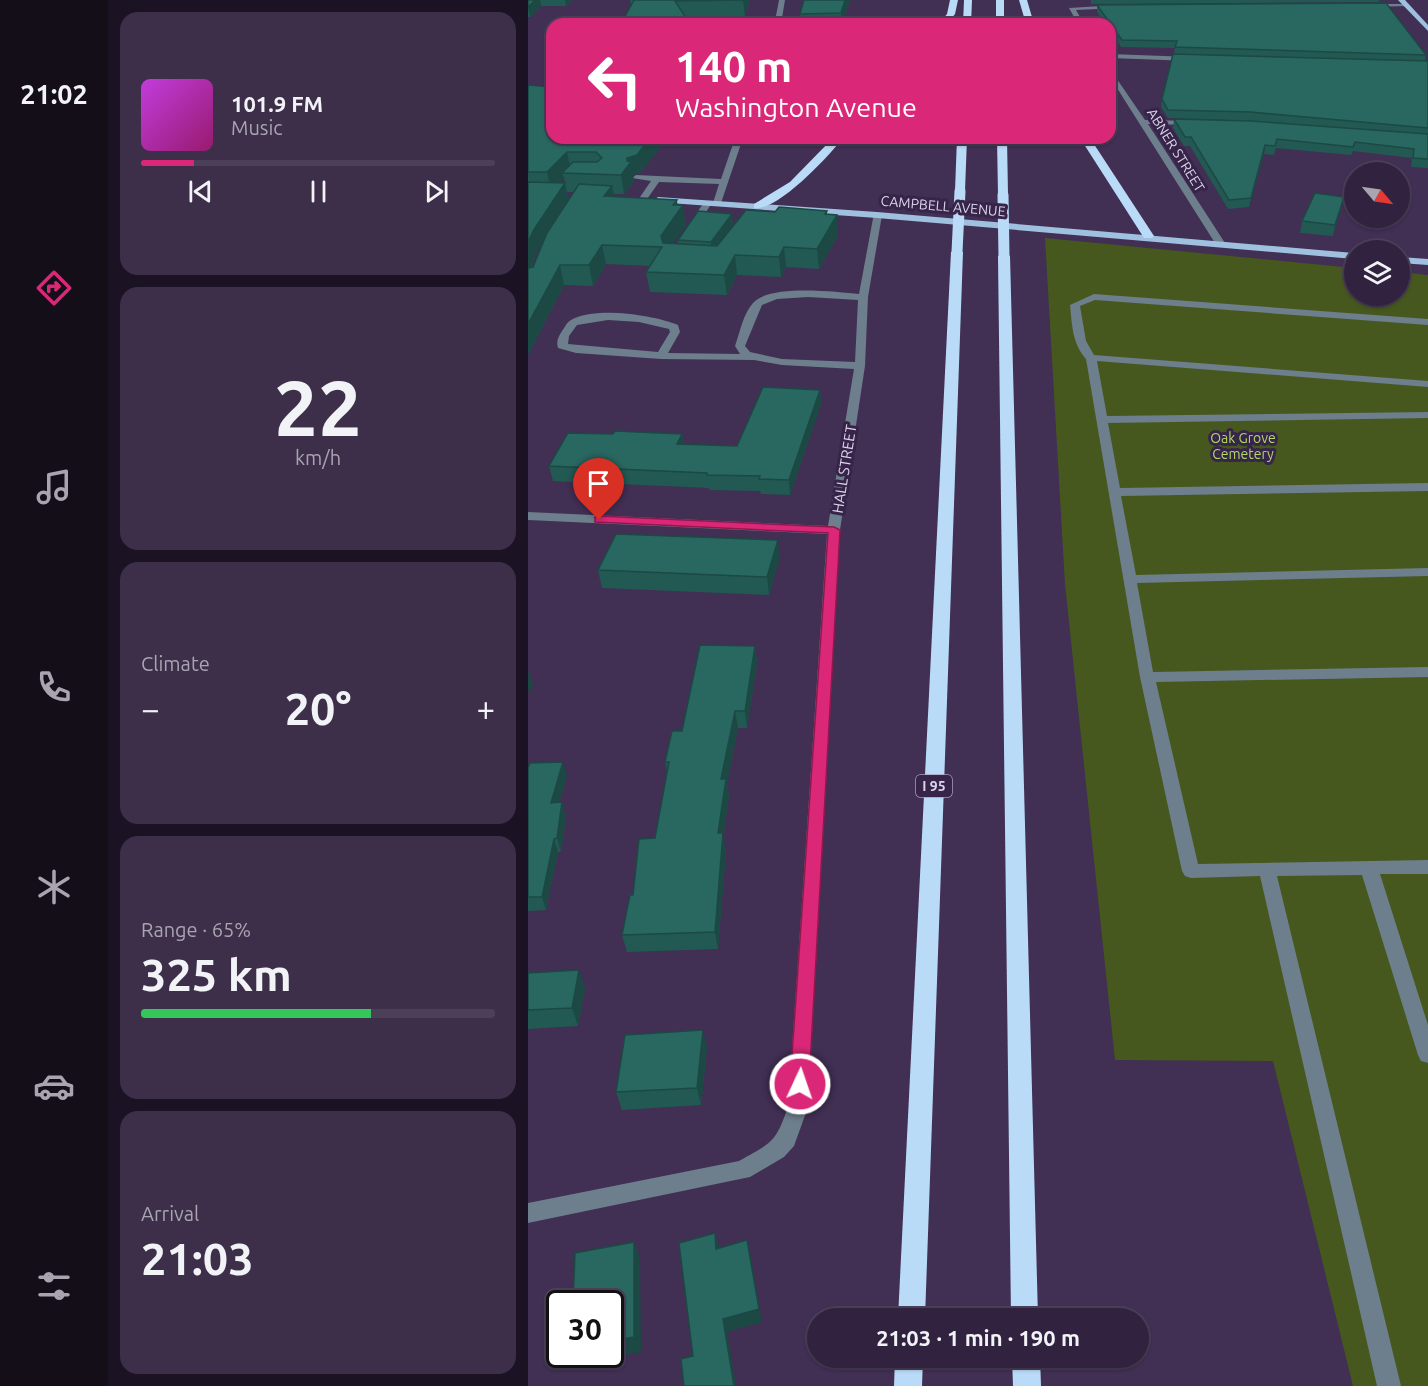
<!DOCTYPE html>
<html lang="en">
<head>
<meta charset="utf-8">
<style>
	:root { --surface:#31233f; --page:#3d2f4a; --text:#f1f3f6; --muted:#a8a4b0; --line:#4c4059; --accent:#db2777 }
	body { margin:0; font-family:Ubuntu,sans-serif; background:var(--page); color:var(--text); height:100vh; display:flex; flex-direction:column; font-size:22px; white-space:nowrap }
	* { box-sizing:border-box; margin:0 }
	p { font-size:20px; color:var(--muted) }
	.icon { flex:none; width:33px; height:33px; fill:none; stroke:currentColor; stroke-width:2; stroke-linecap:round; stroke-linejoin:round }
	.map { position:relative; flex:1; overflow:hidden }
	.side { display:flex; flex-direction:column; gap:12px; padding:12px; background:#1b1323; width:420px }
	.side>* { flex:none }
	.top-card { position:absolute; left:18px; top:18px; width:570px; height:126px; border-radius:18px; box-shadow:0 2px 4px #0004,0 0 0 2px var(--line); background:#db2777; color:#fff; overflow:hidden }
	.needle { width:39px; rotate:119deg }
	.tools { position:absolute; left:816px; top:162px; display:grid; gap:12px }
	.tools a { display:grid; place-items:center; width:66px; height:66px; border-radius:50%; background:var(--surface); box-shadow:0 2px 4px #0004,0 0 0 2px var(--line); font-size:30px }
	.speed { position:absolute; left:18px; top:1290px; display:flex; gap:12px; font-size:30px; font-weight:700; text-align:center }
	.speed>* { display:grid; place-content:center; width:78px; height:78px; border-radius:50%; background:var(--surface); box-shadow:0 2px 4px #0004,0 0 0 2px var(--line); line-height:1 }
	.speed .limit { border:3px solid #111; border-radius:9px; background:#fff; color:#111 }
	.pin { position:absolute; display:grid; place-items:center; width:51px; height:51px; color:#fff; margin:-62px -26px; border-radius:50% 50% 50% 0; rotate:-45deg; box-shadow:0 0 6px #0007 }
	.pin .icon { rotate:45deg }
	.me { position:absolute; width:66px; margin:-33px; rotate:3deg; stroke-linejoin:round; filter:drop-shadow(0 0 4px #0008) }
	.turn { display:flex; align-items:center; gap:21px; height:126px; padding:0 30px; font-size:27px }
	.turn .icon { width:78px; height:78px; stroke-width:2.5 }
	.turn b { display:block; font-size:42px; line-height:51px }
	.big { font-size:45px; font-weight:700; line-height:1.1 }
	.side .card { flex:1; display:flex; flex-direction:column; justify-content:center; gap:9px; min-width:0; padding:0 21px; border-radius:18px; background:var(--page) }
	.side .dial { align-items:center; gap:0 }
	.dial b { font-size:78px; line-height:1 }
	.song { display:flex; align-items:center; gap:18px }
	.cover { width:72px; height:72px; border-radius:9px; background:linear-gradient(135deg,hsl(290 70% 55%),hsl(320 70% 35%)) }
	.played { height:6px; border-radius:3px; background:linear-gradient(90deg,var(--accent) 15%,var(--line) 15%) }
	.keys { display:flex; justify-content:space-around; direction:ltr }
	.heat { display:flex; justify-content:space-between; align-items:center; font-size:33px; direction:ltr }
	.charge { height:9px; border-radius:4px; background:linear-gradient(90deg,#34c759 65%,var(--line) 0) }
	.trip { position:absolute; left:279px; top:1308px; width:342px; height:60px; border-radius:30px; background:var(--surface); box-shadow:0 2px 4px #0004,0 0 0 2px var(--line); font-weight:700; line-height:60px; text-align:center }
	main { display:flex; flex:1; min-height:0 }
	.menu { display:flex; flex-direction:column; width:108px; justify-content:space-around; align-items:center; background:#140e19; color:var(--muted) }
	.menu .icon { width:42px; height:42px }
	.menu .current { color:var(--accent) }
	.menu b { font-size:27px; color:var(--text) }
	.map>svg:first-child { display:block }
	.green { fill:#46581e }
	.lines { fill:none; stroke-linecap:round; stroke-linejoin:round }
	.minor { fill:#6d7e8c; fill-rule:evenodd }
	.major { fill:#9fc1df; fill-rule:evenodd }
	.highway { fill:#badbf8; fill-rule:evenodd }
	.highway-bridge { stroke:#badbf8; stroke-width:11 }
	.wall { fill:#225953; fill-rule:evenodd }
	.shaded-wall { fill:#1c4944 }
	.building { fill:#286861; stroke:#1c4944; stroke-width:1.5 }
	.route { fill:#db2777; stroke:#8e194d; stroke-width:1.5 }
	.labels { text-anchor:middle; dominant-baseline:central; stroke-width:6; stroke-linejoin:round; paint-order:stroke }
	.far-street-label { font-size:14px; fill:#ddd3eb; stroke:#362549 }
	.far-park-label { font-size:14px; fill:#b2d76a; stroke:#362549 }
	.shield { fill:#362549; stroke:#ab9fba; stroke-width:1.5 }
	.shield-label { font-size:14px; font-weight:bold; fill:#ddd3eb }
	.street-label { font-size:15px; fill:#ddd3eb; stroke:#362549 }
</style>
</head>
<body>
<main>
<nav class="menu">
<b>21:02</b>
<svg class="icon current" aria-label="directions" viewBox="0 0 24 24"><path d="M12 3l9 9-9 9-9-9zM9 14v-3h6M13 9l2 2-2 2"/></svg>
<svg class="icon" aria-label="music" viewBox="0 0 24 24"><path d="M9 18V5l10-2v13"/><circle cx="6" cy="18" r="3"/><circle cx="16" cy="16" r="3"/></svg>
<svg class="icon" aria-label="phone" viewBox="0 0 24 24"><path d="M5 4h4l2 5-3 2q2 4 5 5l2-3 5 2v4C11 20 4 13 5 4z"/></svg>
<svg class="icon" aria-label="climate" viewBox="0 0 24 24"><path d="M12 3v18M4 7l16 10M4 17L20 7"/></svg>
<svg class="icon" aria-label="car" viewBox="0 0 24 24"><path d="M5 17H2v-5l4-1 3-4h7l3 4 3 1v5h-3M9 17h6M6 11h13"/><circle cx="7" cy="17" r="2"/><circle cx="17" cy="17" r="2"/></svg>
<svg class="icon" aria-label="filters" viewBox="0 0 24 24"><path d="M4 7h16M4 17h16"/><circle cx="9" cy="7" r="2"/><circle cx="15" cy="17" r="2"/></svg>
</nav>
<section class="side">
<div class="card">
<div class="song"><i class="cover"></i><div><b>101.9 FM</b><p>Music</p></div></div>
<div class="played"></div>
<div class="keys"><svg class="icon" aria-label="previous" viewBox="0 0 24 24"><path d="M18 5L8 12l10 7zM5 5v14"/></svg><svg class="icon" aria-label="pause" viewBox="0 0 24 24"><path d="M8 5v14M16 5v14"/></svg><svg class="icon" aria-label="next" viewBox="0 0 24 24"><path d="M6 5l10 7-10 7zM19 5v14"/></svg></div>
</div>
<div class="card dial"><b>22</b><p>km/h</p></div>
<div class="card"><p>Climate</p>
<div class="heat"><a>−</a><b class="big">20°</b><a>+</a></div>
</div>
<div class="card"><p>Range · 65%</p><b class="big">325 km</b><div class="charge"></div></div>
<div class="card"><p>Arrival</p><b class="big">21:03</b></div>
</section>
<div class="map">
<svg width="900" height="1386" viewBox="0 0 900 1386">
	<rect width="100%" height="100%" fill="#412f54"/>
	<path class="green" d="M517 238 826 268V296H872V272L900 275V1386H825L745 1061 587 1060 537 584Z"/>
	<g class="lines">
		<g class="minor">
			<path d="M251 0H257L253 24H216L247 21Z"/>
			<path d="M841 4H878L881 6 839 7Z"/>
			<path d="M589 5 591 8 548 10 556 24H550L541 8Z"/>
			<path d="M582 54 663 57 667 59 663 61 582 58Z"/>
			<path d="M582 69 617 120 665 121 669 123 665 125 620 124 697 243 695 245 687 243 582 77Z"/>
			<path d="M73 138 137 142 215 138 193 203 189 206 185 203 191 184 131 182 117 202 114 203 110 200 123 181 104 178 108 175 193 179 205 144 137 146 77 140Z"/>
			<path d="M177 201 184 203 166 230H160L158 228Z"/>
			<path d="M346 213 354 215 340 297 337 366 312 530 280 1107 266 1146 256 1157 222 1177 0 1223V1203L211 1161C244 1142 247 1144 260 1107L299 534 0 520V512L300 526 326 369 254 365 226 360 133 359 48 353 30 348C28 342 30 337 34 331 37 327 39 322 43 320 66 306 126 315 150 325L152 332 140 353 212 354 207 346C212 332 215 314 225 303 242 284 307 292 331 294ZM280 297 330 300 327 362 254 359 222 352 217 346 234 305 249 299ZM80 320 111 322 141 329 142 332 130 352 40 344 41 336 49 325Z"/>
			<path d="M566 294 900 319V325L567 300 552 306 558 341 566 355 900 381V387L569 361 579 416 900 412V418L580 423 592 488 900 483V491L593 496 608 575 900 568V576L609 583 625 672 900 667V677L628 682 670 864 900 860V874H852L900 1025V1063L893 1061 890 1055 834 875 749 876 873 1386H849L732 876 663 878 657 876 654 871 612 677 558 359C544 343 544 324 542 305Z"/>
		</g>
		<g class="major">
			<path d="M870 0H877L900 25V31Z"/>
			<path d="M130 197 349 212 826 253V259L349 218 127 202 126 200Z"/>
			<path d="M872 257 900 259V265L872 263Z"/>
		</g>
		<g class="highway">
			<path d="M422 0H430L427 14 419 24H411L419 14Z"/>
			<path d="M436 0H444L443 24H435Z"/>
			<rect x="468" y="0" width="8" height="24"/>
			<path d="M491 0H499L506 24H498Z"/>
			<path d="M305 138H315C301 156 249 212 226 208V204L262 182Z"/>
			<path d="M429 138H439L437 191 432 194 427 191Z"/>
			<path d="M469 138H479L480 195 475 198 470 195Z"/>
			<path d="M552 138H562L626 236 624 238H616Z"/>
			<path d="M429 249 435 252 397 1318H370L423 252Z"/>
			<path d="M476 253 482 256 510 1318H483L470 256Z"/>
			<path d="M367 1358H395L394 1386H366Z"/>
			<path d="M484 1358H512L513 1386H485Z"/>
		</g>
		<g class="highway-bridge">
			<path d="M475 195 476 256"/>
			<path d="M429 252 432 191"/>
		</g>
	</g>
	<g class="wall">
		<path d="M0 0H44L38 6H13L2 17H0Z"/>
		<path d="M102 0H222L217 16H157L162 24H94V22L103 6Z"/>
		<path d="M276 0H322L314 24H273L272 14Z"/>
		<path d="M563 0H851V2L563 4Z"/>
		<path d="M569 5 898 55 897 61H900V168L883 167 884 158 825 151 823 155 748 148 746 155 736 154 721 207 700 209 662 146H656L645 128 646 119 700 120 640 118 633 107 634 99 646 54 647 48 593 47 582 31V24H577L569 12Z"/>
		<path d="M0 85 24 138H140L138 140 130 139 132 148 112 173 105 175 106 181 96 194H86V197L149 205 158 225 144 244H150V240L206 225 299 214 310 235 291 269 258 267 253 277 209 275 199 295 122 292 118 272 122 266 78 264 65 286 36 285 0 355ZM36 178 37 183H31ZM39 192H46L41 200ZM15 241 5 267 3 268 9 251Z"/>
		<path d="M816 197 813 208 805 236 772 233 774 221Z"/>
		<path d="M292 390 293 404 262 495 233 494 232 491 181 490V488L25 481 21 466 85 434H154L156 445 209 446Z"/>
		<path d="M252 557 241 595 74 588 70 570Z"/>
		<path d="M227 646 229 663 219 728H210L199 784 201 797 195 837 198 850 190 949 99 952 94 935 105 895 127 838 139 773 137 762 154 731Z"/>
		<path d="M0 768 39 776 31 803 38 816 33 852H30L18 910 0 911Z"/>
		<path d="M0 973 57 988 50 1026 0 1029Z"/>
		<path d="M179 1048 173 1105 94 1110 88 1092Z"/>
	</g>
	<g class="shaded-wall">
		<path d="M7 0H12L13 6 2 17 0 7Z"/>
		<path d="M37 0H44L38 6Z"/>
		<path d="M215 0H222L217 16Z"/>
		<path d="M317 0H322L314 24 313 13Z"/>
		<path d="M122 138H130L132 148 112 173 105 175 106 181 96 194 93 175 99 158Z"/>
		<path d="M737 145 736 154 721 207 723 198Z"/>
		<path d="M39 152 43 171 34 173 36 178 23 191 19 172Z"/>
		<path d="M37 183 41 202 9 251 0 274V243L5 231Z"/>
		<path d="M84 186 88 205 76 196Z"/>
		<path d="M816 197 813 208 805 236 807 225Z"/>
		<path d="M149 200 150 212 155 205 158 225 136 256 133 236 145 205Z"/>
		<path d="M299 211 300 230 309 215 310 235 291 269 289 249 297 214Z"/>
		<path d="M204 214 206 228 185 257 183 242Z"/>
		<path d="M74 245 78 264 65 286 61 265Z"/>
		<path d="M256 247 258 267 253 277 251 257Z"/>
		<path d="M207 255 209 275 199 295 196 275Z"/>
		<path d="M32 265 36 285 0 355V324Z"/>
		<path d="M292 390 293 404 262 495 261 480Z"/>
		<path d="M154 434 156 449 149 444Z"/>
		<path d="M250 540 252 557 241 595 239 577Z"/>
		<path d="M227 646 229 663 219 728 217 711Z"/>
		<path d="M0 670 5 686 0 692Z"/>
		<path d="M207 711 210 728 199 784 201 797 195 837 198 850 190 949 187 932 193 779Z"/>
		<path d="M35 762 39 776 27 817 23 803Z"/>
		<path d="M34 802 38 816 33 852 29 838Z"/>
		<path d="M26 839 30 852 18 910 14 897Z"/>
		<path d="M51 970 57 988 50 1026 44 1008Z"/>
		<path d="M175 1030 179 1048 173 1105 169 1088Z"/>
		<path d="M187 1233 191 1247 192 1262 188 1249Z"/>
		<path d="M219 1240 222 1254 234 1322 199 1332 208 1386H206L195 1319Z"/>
		<path d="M106 1242 112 1258 113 1352 52 1364 47 1354H82V1341Z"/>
	</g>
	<g class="building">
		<path d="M0 0H7L0 7Z"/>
		<path d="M106 0H215L147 1 162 24H95L94 22Z"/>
		<path d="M276 0H317L313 13 272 14Z"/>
		<path d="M858 3 898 55 647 47 649 41 594 40 569 5Z"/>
		<path d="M645 54 900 61V128L723 112 640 110 634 99Z"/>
		<path d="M0 85 24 87V138H122L109 155 99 158V161L103 162 93 175 34 173 45 162H69L74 158 68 152H39L19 172H0Z"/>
		<path d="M646 119 723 121 900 134V159L885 158 886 149 827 142 825 147 749 139 747 146 737 145 723 198 701 200 663 137H657Z"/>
		<path d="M0 182 37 183 5 231 0 243Z"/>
		<path d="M51 184 84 186 76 196 149 200 145 205H155L133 236 135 243 189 246 218 210 247 212 251 207 299 211 297 214 309 215 289 249 256 247 251 257 207 255 196 275 118 272 134 247 74 245 61 265H32L0 324V268L5 267 19 233Z"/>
		<path d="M787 193 816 197 807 225 774 221Z"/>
		<path d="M170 211 204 214 183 242 150 240Z"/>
		<path d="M235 387 292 390 261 480 231 479 232 476 179 475V473L21 466 40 433 85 434 87 431 154 434 149 444 209 446Z"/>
		<path d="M88 534 250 540 239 577 70 570Z"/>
		<path d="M172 645 227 646 217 711H207L193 779H198L190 833H195L187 932 94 935 102 895H105L111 839 127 838 141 762H137L144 731H154Z"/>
		<path d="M35 762 23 803 34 802 29 838 26 839 14 897H0V768L2 763Z"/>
		<path d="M51 970 44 1008 0 1010V973Z"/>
		<path d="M175 1030 169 1088 88 1092 97 1035Z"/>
		<path d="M187 1233 188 1249 219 1240 231 1309 195 1319 206 1386H156L153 1359 165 1356 151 1243Z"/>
		<path d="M106 1242V1337L82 1341V1304H45L47 1253Z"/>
	</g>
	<path class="route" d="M71 516 306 527 312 530 281 1084 278 1090 272 1092 265 1090 262 1084 300 533 67 522V517Z"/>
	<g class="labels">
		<g class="far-street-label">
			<text transform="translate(648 150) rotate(58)">ABNER STREET</text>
			<text transform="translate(415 206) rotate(5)">CAMPBELL AVENUE</text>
		</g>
		<g class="far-park-label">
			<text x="715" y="438">Oak Grove<tspan x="715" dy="16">Cemetery</tspan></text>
		</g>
		<rect class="shield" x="388" y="775" width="36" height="22" rx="4.5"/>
		<g class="shield-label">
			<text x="406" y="786">I 95</text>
		</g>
		<g class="street-label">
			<text transform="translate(316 469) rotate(-81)">HALL STREET</text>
		</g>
	</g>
</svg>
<div class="tools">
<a><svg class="needle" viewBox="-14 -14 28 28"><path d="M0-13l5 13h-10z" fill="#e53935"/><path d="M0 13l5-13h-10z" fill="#a8a4b0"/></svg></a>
<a><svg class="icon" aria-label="layers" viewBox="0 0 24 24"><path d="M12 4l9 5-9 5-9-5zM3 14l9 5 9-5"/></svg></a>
</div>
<div class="speed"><div class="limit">30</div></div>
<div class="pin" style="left:71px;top:520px;background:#d93025"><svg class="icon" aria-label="arrive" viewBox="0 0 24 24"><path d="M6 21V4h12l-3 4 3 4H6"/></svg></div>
<svg class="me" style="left:272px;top:1084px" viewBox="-20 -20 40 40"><circle r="17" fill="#db2777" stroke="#fff" stroke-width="3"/><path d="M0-11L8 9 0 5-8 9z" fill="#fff"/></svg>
<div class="trip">21:03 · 1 min · 190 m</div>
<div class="top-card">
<div class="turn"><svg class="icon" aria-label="left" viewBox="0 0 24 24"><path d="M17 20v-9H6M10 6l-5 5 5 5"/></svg><div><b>140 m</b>Washington Avenue</div></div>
</div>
</div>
</main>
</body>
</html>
